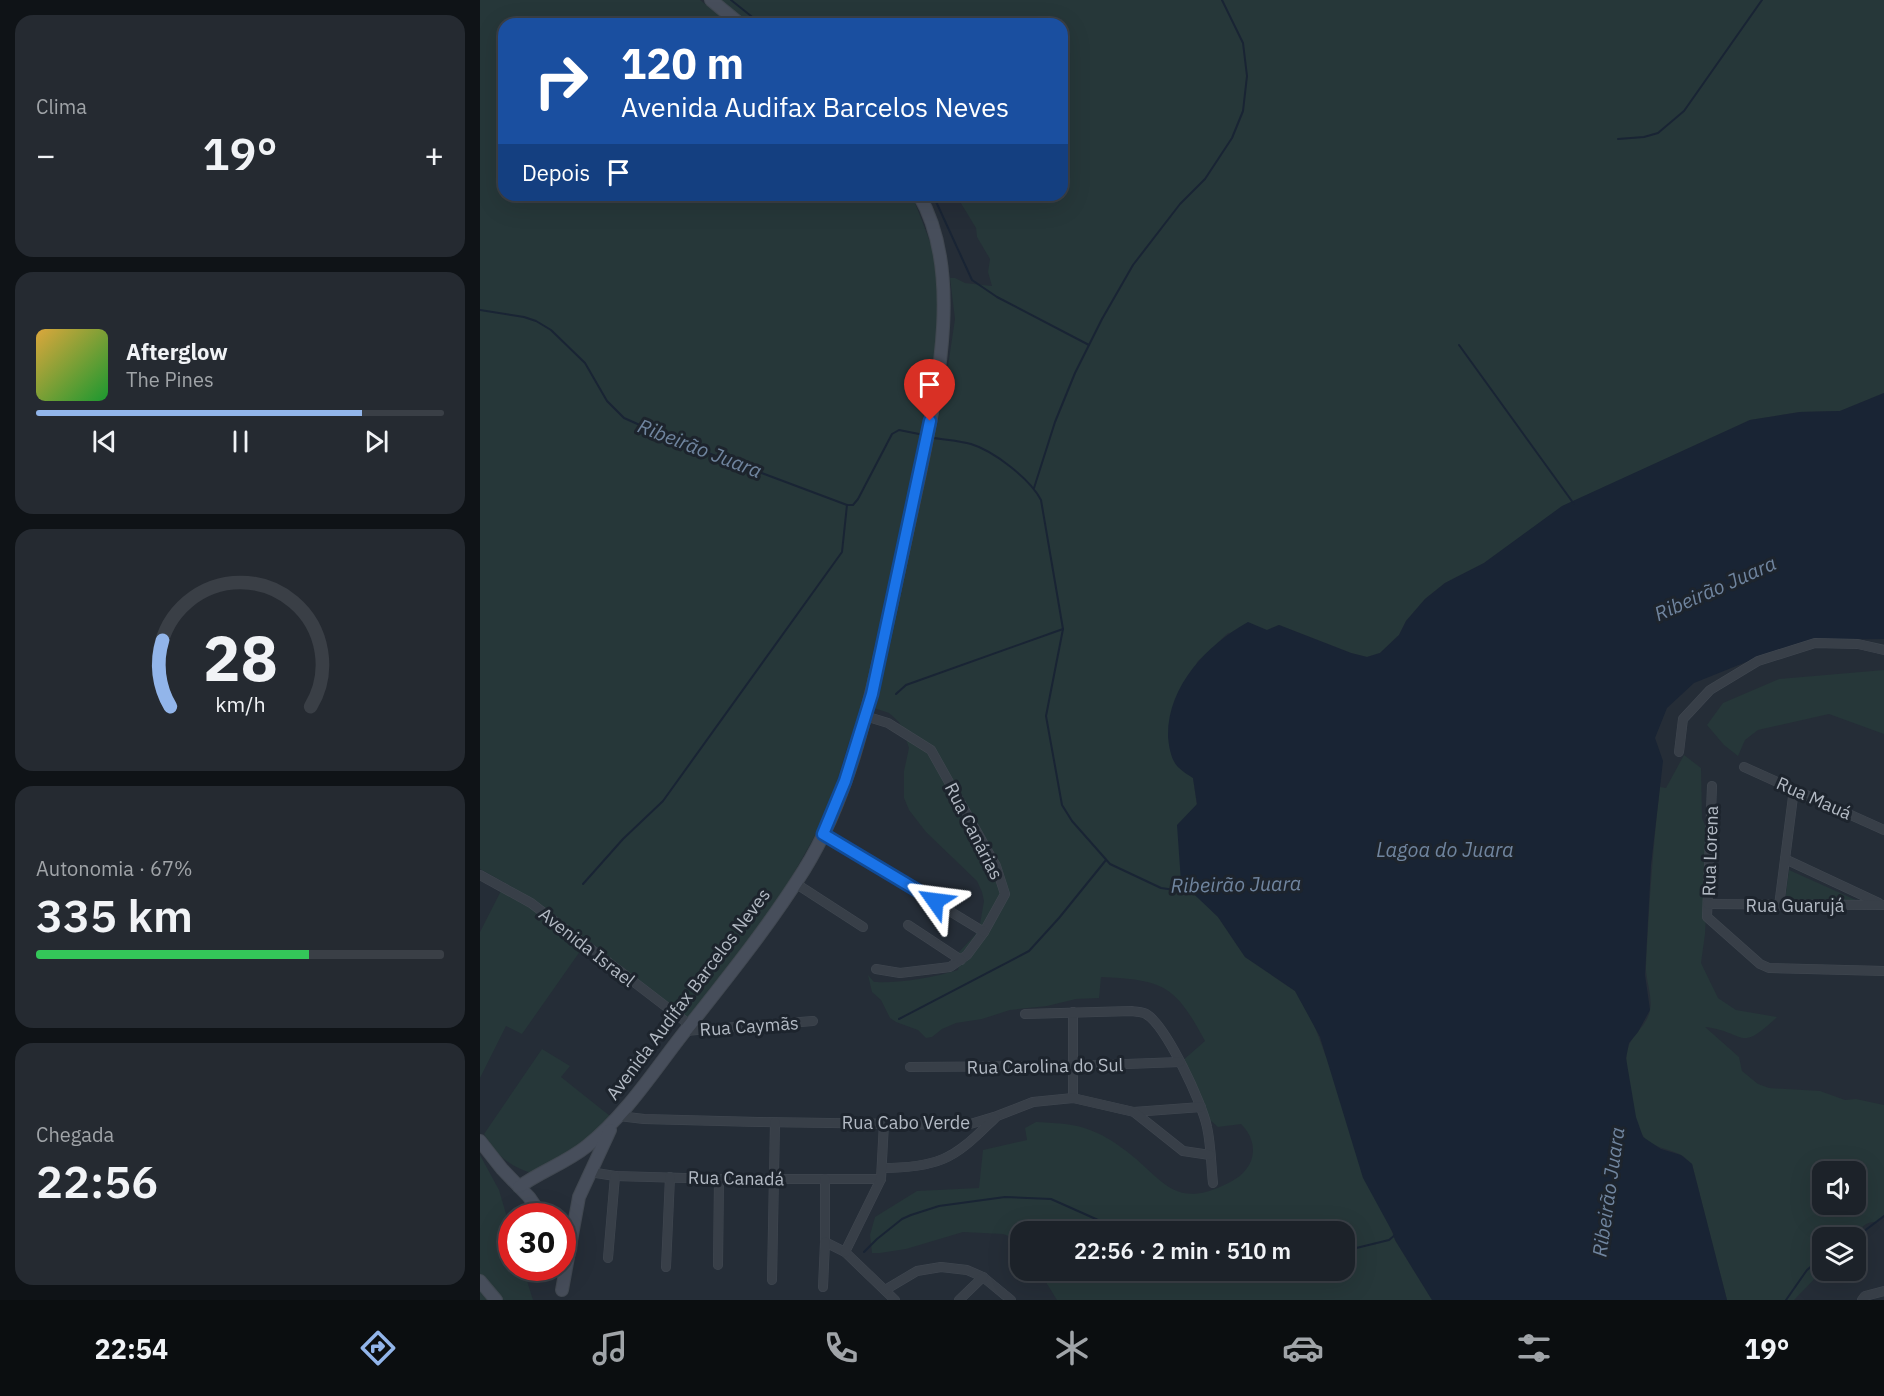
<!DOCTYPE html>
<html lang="pt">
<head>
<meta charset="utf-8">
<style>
	:root { --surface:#1c2229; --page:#252a31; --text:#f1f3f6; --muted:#a0a4a8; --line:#3a3f46; --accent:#92b5ea }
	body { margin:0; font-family:"IBM Plex Sans",sans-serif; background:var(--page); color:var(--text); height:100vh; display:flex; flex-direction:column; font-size:22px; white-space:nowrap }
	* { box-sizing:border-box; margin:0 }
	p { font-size:20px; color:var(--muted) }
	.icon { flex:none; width:33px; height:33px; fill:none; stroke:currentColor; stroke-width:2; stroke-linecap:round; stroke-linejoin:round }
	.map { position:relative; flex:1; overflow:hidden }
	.details { display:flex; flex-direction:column; gap:15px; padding:15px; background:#0f1317; width:480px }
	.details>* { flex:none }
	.guide { position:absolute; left:18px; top:18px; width:570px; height:183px; border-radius:18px; box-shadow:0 6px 24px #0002,0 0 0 2px var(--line); background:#1a4fa0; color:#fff; overflow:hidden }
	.fabs { position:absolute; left:1332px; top:1161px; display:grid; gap:12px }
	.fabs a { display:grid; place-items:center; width:54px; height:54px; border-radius:12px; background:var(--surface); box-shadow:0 6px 24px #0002,0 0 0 2px var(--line); font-size:30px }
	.speed { position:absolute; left:18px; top:1203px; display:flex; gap:12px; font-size:30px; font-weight:700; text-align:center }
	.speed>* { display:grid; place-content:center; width:78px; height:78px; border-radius:50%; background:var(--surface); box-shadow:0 6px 24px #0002,0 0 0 2px var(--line); line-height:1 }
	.speed .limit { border:9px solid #d22; background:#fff; color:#111 }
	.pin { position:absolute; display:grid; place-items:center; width:51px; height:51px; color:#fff; margin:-62px -26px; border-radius:50% 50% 50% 0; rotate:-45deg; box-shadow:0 0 6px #0007 }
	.pin .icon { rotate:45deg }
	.me { position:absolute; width:66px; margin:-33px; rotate:301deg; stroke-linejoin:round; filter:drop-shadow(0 0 4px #0008) }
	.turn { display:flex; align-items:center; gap:21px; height:126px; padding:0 24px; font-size:27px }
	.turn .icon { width:78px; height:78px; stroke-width:2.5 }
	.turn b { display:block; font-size:42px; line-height:51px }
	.then { display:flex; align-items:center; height:57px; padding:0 24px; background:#0003; gap:12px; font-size:22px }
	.big { font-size:45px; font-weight:600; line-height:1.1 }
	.details .card { flex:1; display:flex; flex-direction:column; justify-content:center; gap:9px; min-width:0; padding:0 21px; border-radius:18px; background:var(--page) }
	.details .dial { align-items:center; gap:0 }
	.dial svg { height:156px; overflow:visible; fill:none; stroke:var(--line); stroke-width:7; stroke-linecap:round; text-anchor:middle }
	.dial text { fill:var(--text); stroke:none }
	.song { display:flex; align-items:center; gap:18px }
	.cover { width:72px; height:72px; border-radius:9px; background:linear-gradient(135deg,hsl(40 70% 55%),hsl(130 70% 35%)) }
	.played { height:6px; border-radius:3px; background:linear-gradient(90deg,var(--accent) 80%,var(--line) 80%) }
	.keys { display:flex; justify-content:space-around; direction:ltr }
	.heat { display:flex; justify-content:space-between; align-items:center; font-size:33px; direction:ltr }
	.charge { height:9px; border-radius:4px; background:linear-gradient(90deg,#34c759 67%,var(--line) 0) }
	.trip { position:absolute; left:530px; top:1221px; width:345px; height:60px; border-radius:18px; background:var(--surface); box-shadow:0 6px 24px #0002,0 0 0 2px var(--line); font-weight:600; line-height:60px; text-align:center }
	.tab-bar { display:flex; height:96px; justify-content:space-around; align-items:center; background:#0b0e10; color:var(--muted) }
	.tab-bar .icon { width:42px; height:42px }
	.tab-bar .active { color:var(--accent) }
	.tab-bar b { font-size:27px; color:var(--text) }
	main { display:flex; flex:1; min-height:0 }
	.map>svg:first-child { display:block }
	.green { fill:#263739; fill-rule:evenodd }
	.water { fill:#192434 }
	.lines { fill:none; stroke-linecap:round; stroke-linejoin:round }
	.stream { stroke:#192434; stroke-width:2 }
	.minor-casing { stroke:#414851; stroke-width:10 }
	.secondary-casing { stroke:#414851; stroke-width:14 }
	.minor { stroke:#383f48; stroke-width:9 }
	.secondary { stroke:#474e5b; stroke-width:12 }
	.route-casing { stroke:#114b97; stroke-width:15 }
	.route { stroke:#1a73e8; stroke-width:10 }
	.labels { text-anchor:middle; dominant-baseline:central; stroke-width:6; stroke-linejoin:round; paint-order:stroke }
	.street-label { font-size:18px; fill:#b3bac4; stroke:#1d242d }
	.water-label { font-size:20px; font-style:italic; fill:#70859f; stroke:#1d242d }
</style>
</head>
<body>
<main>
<section class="details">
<div class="card"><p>Clima</p>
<div class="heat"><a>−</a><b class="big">19°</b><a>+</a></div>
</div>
<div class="card">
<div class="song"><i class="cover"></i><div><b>Afterglow</b><p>The Pines</p></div></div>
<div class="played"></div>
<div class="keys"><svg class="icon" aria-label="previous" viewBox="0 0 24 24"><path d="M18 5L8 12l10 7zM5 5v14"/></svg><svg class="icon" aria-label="pause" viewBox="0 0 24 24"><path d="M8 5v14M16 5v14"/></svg><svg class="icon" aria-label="next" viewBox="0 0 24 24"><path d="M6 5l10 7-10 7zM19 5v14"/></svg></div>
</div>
<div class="card dial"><svg viewBox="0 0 100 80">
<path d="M14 69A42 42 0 1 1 86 69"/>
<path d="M14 69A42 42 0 0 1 10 35" stroke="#92b5ea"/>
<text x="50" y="56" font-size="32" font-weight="700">28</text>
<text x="50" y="72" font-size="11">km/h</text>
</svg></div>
<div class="card"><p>Autonomia · 67%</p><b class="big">335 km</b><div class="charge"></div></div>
<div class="card"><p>Chegada</p><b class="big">22:56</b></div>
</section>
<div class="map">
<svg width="1404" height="1300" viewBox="0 0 1404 1300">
	<rect width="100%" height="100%" fill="#252d37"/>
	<g class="green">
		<path d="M0 0H220L250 24H24V195H432L456 257 464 319 454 392 392 666 391 694 369 742 347 814 304 891 219 1007 206 1020 108 940 42 1034 26 1026 0 1078V932L25 883 0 869Z"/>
		<path d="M240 0H1404V393L1360 411 1320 412 1270 420 1083 506 1004 563 965 583 945 599 926 621 919 635 900 653 887 657 871 653 799 625 787 630 748 633 717 662 697 766 713 778 732 911 738 917 765 957 815 991 833 1022 915 1240 952 1300H577L559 1271 864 1270V1232H540V1243L534 1238 523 1234 483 1232 426 1249 400 1253H392L390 1235 395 1217 437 1191 499 1188 503 1150 547 1140 545 1128 556 1122C573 1123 594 1123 610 1130 621 1134 633 1141 642 1148 680 1174 691 1211 744 1185 756 1180 766 1173 771 1161 776 1147 771 1134 761 1124L738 1127 730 1120 701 1062 725 1041C695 985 684 980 621 977L619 998 596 999 567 1006 530 1010 502 1019 476 1023 462 1029 452 1037 446 1038 438 1030 416 1022 410 1018 401 1000 392 992 388 975 394 982C422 983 452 978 478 970L480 960 479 952 495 935 500 924 504 901 502 892 497 881 446 832 429 810 424 798V771L429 748 424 733 419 722 409 713 394 708 464 393 475 319 470 278H475L485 283 512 286 508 272 510 259 497 237 496 228 476 195H582V24H270Z"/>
		<path d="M1404 670V734L1349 714 1278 730 1265 740 1258 756 1244 745 1227 725 1243 703 1299 679Z"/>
		<path d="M1204 755 1221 768 1222 818 1230 837 1225 934 1221 963 1238 998 1256 1010 1297 1017C1258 1054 1267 1032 1225 1027L1259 1057 1262 1071 1278 1084 1289 1088 1340 1091 1365 1100 1376 1099 1404 1105V1217L1397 1222C1385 1221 1380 1229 1372 1237L1342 1238 1343 1270 1314 1300H1247L1212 1164C1208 1161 1205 1157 1201 1155 1189 1148 1169 1148 1162 1134 1152 1115 1141 1064 1149 1045 1154 1033 1168 1024 1170 1010 1173 996 1165 979 1166 965 1169 905 1173 846 1180 787L1186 788ZM1342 1172H1376V1204H1342Z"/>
		<path d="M1309 870 1387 905 1305 900Z"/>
		<path d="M62 1049 90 1066 81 1077 130 1116C115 1144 78 1158 51 1173 26 1164 18 1156 4 1134Z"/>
		<path d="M0 1155 19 1190 31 1231 32 1268H43L53 1300H0Z"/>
	</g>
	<path class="water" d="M1404 393V639L1337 640 1291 652 1214 683 1187 708 1175 738 1183 761 1171 865 1165 975 1170 1010 1158 1032 1149 1043 1146 1058 1156 1117 1163 1137 1181 1149 1201 1155 1212 1164 1247 1300H952L915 1240 913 1233 883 1178 840 1037 815 991 765 957 738 917 701 882 697 825 717 804 713 778C708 775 702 771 698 767 691 760 689 747 688 737 687 686 727 645 768 622L787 630 799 625 871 653 887 657 900 653 919 635 926 621 945 599 965 583 1004 563 1082 506 1270 420 1320 412 1360 411Z"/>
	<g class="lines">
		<g class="stream">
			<path d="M251 0 281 24"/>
			<path d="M1138 139 1164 137 1178 133 1204 111 1282 0"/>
			<path d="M453 195 492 280 517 297 609 345"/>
			<path d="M0 310 44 317 56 321 71 330 105 363 127 401 144 418 196 441 367 505H373L378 499 412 434 419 430 439 434"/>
			<path d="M979 345 1094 504"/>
			<path d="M454 438C466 440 480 441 491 444 514 451 550 479 561 500L583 629 566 716 582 805 592 821 630 864 681 888 695 890 708 887"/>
			<path d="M554 488 575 422 595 373 622 319 653 265 700 204 725 179 752 138 763 111 767 76 763 43 742 0"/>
			<path d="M416 694 426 685 583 629"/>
			<path d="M103 884 143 839 183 801 362 552 367 505"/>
			<path d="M419 1019 549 951 579 918 626 860"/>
			<path d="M1375 1238 1404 1216"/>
			<path d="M864 1251 909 1240 915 1235"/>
			<path d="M384 1252 397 1239 422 1219 431 1215 459 1206 525 1197 571 1199 645 1232"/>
			<path d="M767 1270H773"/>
			<path d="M1306 1300 1327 1270 1342 1257"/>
		</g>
		<defs>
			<g id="minor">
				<path d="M385 716 408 723 451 750 516 866 525 894 504 932 487 955 470 967 420 973 396 969"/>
				<path d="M1199 752 1203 719 1230 690 1278 661 1335 643 1378 644 1404 650"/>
				<path d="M1264 767 1404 830"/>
				<path d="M1232 786 1227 917 1280 964 1289 968 1404 971"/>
				<path d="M343 834 504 932"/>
				<path d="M1305 859 1399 903"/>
				<path d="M0 875 51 903 210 1025"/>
				<path d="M315 883 383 927"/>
				<path d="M1228 904 1403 905"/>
				<path d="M1299 906 1314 789"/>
				<path d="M428 925 481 960"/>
				<path d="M593 1012V1098"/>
				<path d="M545 1014 652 1011C656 1012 663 1012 666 1014 686 1025 723 1105 727 1127 731 1145 731 1165 733 1183"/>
				<path d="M205 1031 333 1021"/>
				<path d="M430 1067 593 1066 700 1062"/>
				<path d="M654 1112 721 1107"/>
				<path d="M139 1116 164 1119 278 1122 487 1125 517 1116 553 1102 593 1098 654 1112 703 1151 730 1155"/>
				<path d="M402 1168C422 1168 444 1167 463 1159 483 1151 500 1132 515 1118"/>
				<path d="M110 1172 135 1176 239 1179H401"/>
				<path d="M345 1179V1242L365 1252 415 1300"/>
				<path d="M365 1252 401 1179 404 1123"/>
				<path d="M128 1258 135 1176"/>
				<path d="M238 1265 239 1179"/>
				<path d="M186 1267 190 1177"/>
				<path d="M292 1280 295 1122"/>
				<path d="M343 1287 345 1242"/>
				<path d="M405 1290 437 1271 461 1267 487 1270 503 1277 531 1300"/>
				<path d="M479 1300 503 1277"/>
				<path d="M1382 1300 1385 1296 1404 1291"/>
			</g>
			<g id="secondary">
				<path d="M231 0 260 24"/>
				<path d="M0 1141 22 1169 49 1197 62 1216"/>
				<path d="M39 1187C61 1171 86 1163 107 1146 147 1114 175 1069 206 1030 247 978 289 926 324 870 368 799 387 714 405 634 417 580 428 527 440 473 457 390 484 272 439 195"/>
				<path d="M0 1281 16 1300"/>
				<path d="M82 1290 99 1197 130 1130"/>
			</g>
		</defs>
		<use href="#minor" class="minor-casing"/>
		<use href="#secondary" class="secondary-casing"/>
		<use href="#minor" class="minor"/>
		<use href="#secondary" class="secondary"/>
	</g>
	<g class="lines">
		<defs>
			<path id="route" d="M450 421 392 694 365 781 343 834 455 901"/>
		</defs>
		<use href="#route" class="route-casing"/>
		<use href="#route" class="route"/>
	</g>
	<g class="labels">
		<g class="street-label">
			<text transform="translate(1334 798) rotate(24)">Rua Mauá</text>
			<text transform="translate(494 831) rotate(63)">Rua Canárias</text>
			<text transform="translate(1230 851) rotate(-88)">Rua Lorena</text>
			<text x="1315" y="905">Rua Guarujá</text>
			<text transform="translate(107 947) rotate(38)">Avenida Israel</text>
			<text transform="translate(208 994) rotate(-53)">Avenida Audifax Barcelos Neves</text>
			<text transform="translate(269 1026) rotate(-4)">Rua Caymãs</text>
			<text transform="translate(565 1066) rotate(-1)">Rua Carolina do Sul</text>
			<text x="426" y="1122">Rua Cabo Verde</text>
			<text transform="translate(256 1178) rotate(1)">Rua Canadá</text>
		</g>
		<g class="water-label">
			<text transform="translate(220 448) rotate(21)">Ribeirão Juara</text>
			<text transform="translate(1235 588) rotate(-24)">Ribeirão Juara</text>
			<text x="965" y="849">Lagoa do Juara</text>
			<text transform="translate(756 884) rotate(-1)">Ribeirão Juara</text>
			<text transform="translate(1128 1192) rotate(-82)">Ribeirão Juara</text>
		</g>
	</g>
</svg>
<div class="fabs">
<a><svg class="icon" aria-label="sound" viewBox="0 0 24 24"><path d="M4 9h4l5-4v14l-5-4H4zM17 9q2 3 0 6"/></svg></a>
<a><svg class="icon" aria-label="layers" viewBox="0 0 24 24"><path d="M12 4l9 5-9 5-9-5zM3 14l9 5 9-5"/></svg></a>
</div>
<div class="speed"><div class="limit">30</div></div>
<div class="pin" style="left:450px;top:421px;background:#d93025"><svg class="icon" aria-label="arrive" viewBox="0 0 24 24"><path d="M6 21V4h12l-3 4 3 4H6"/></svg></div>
<svg class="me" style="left:455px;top:901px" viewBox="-20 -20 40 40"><path d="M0-17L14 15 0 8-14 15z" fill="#1a73e8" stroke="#fff" stroke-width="4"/></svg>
<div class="trip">22:56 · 2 min · 510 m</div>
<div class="guide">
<div class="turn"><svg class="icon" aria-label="right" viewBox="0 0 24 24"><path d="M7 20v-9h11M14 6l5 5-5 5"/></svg><div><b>120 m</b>Avenida Audifax Barcelos Neves</div></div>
<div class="then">Depois<svg class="icon" aria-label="arrive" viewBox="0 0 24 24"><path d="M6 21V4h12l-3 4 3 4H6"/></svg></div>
</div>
</div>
</main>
<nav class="tab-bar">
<b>22:54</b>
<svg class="icon active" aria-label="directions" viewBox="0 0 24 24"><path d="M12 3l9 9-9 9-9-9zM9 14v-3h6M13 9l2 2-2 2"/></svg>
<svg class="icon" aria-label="music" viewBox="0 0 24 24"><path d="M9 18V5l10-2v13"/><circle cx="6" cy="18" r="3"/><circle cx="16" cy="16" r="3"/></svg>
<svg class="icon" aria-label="phone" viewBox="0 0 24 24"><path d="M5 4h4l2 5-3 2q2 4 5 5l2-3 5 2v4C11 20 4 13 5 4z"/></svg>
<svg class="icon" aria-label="climate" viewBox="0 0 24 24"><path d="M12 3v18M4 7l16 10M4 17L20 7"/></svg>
<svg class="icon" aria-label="car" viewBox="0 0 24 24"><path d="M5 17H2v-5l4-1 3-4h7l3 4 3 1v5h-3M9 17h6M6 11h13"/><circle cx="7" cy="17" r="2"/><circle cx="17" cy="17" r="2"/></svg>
<svg class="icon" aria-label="filters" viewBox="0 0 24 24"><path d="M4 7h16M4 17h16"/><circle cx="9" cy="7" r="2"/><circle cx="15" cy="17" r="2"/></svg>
<b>19°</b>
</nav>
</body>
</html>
